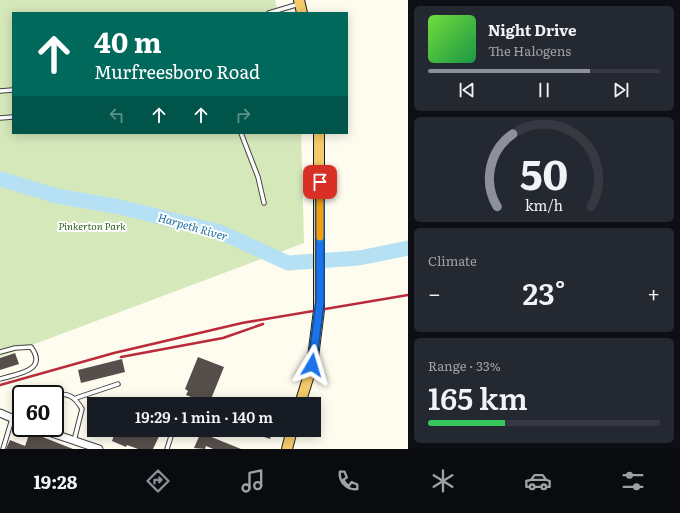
<!DOCTYPE html>
<html lang="en">
<head>
<meta charset="utf-8">
<style>
	:root { --surface:#171b24; --page:#242831; --text:#f1f3f6; --muted:#9ea1a6; --line:#363941; --accent:#8c9099 }
	body { margin:0; font-family:Literata,serif; background:var(--page); color:var(--text); height:100vh; display:flex; flex-direction:column; font-size:15px; white-space:nowrap }
	* { box-sizing:border-box; margin:0 }
	p { font-size:13px; color:var(--muted) }
	.icon { flex:none; width:22px; height:22px; fill:none; stroke:currentColor; stroke-width:2; stroke-linecap:round; stroke-linejoin:round }
	.map { position:relative; flex:1; overflow:hidden }
	.side { display:flex; flex-direction:column; gap:6px; padding:6px; background:#0d0f14; width:272px }
	.side>* { flex:none }
	.guide { position:absolute; left:12px; top:12px; width:336px; height:122px; border-radius:0px; box-shadow:0 2px 10px #0003; background:#00695c; color:#fff; overflow:hidden }
	.speed { position:absolute; left:12px; top:385px; display:flex; gap:8px; font-size:20px; font-weight:700; text-align:center }
	.speed>* { display:grid; place-content:center; width:52px; height:52px; border-radius:50%; background:var(--surface); box-shadow:0 2px 10px #0003; line-height:1 }
	.speed .limit { border:2px solid #111; border-radius:6px; background:#fff; color:#111 }
	.pin { position:absolute; display:grid; place-items:center; width:34px; height:34px; color:#fff; margin:-17px; border-radius:8px; box-shadow:0 2px 6px #0006 }
	.me { position:absolute; width:44px; margin:-22px; rotate:7deg; stroke-linejoin:round; filter:drop-shadow(0 0 3px #0008) }
	.turn { display:flex; align-items:center; gap:14px; height:84px; padding:0 16px; font-size:18px }
	.turn .icon { width:52px; height:52px; stroke-width:2.5 }
	.turn b { display:block; font-size:28px; line-height:34px }
	.lanes { display:flex; align-items:center; height:38px; padding:0 16px; background:#0003; justify-content:center; gap:20px; direction:ltr }
	.lanes .off { opacity:.35 }
	.big { font-size:30px; font-weight:600; line-height:1.1 }
	.side .card { flex:1; display:flex; flex-direction:column; justify-content:center; gap:6px; min-width:0; padding:0 14px; border-radius:6px; background:var(--page) }
	.side .dial { align-items:center; gap:0 }
	.dial svg { height:104px; overflow:visible; fill:none; stroke:var(--line); stroke-width:7; stroke-linecap:round; text-anchor:middle }
	.dial text { fill:var(--text); stroke:none }
	.song { display:flex; align-items:center; gap:12px }
	.cover { width:48px; height:48px; border-radius:6px; background:linear-gradient(135deg,hsl(100 70% 55%),hsl(140 70% 35%)) }
	.played { height:4px; border-radius:2px; background:linear-gradient(90deg,var(--accent) 70%,var(--line) 70%) }
	.keys { display:flex; justify-content:space-around; direction:ltr }
	.heat { display:flex; justify-content:space-between; align-items:center; font-size:22px; direction:ltr }
	.charge { height:6px; border-radius:3px; background:linear-gradient(90deg,#34c759 33%,var(--line) 0) }
	.trip { position:absolute; left:87px; top:397px; width:234px; height:40px; border-radius:0px; background:var(--surface); box-shadow:0 2px 10px #0003; font-weight:600; line-height:40px; text-align:center }
	.tab-bar { display:flex; height:64px; justify-content:space-around; align-items:center; background:#090b0e; color:var(--muted) }
	.tab-bar .icon { width:28px; height:28px }
	.tab-bar .on { color:var(--accent) }
	.tab-bar b { font-size:18px; color:var(--text) }
	main { display:flex; flex:1; min-height:0 }
	.map>svg:first-child { display:block }
	.green { fill:#d5e8ba }
	.lines { fill:none; stroke-linecap:round; stroke-linejoin:round }
	.river { stroke:#b6e1f4; stroke-width:15 }
	.building { fill:#564e4b }
	.service-casing { stroke:#414141; stroke-width:5.5 }
	.minor-casing { stroke:#414141; stroke-width:9 }
	.primary-casing { stroke:#1f1f1f; stroke-width:12 }
	.service { stroke:#fff; stroke-width:3.5 }
	.minor { stroke:#fff; stroke-width:7 }
	.primary { stroke:#f4ca6a; stroke-width:10 }
	.rail { stroke:#ba2a3a; stroke-width:2.5 }
	.route-casing { stroke:#114b97; stroke-width:10 }
	.route { stroke:#1a73e8; stroke-width:7 }
	.slow { stroke:#f59e0b; stroke-width:7 }
	.labels { text-anchor:middle; dominant-baseline:central; stroke-width:4; stroke-linejoin:round; paint-order:stroke }
	.park-label { font-size:10px; font-style:italic; fill:#326420; stroke:#fff }
	.water-label { font-size:11px; font-style:italic; fill:#1b6c9c; stroke:#fff }
</style>
</head>
<body>
<main>
<div class="map">
<svg width="408" height="449" viewBox="0 0 408 449">
	<rect width="100%" height="100%" fill="#fefbef"/>
	<path class="green" d="M0 0H275L278 13H13V133H301L304 243 0 357Z"/>
	<g class="lines">
		<path class="river" d="M0 179 57 196 120 207 220 232 288 263 359 258 408 248"/>
	</g>
	<g class="building">
		<path d="M15 353 19 364 0 370V358Z"/>
		<path d="M198 357 224 367 209 404 186 395 188 391 185 389Z"/>
		<path d="M122 359 125 372 81 383 78 370Z"/>
		<path d="M116 430H162L153 449H138L127 445 126 447 112 441Z"/>
		<path d="M244 430H273L270 439Z"/>
		<path d="M30 432 73 449H6L10 440 25 446Z"/>
		<path d="M201 432 209 436 241 449H213L206 446 205 449 194 448Z"/>
	</g>
	<g class="lines">
		<defs>
			<g id="service">
				<path d="M269 13 299 4"/>
				<path d="M0 91 13 90"/>
				<path d="M0 118 13 117"/>
				<path d="M241 133 258 177 264 203"/>
				<path d="M0 352 15 348 31 347C49 371 16 374 0 379"/>
				<path d="M55 395C68 392 75 397 82 409L74 441"/>
				<path d="M76 398 118 384"/>
				<path d="M3 449 12 419"/>
				<path d="M167 449 173 430"/>
			</g>
			<g id="minor">
				<path d="M0 413 21 422"/>
				<path d="M37 428 99 449"/>
			</g>
			<g id="primary">
				<path d="M299 0 302 13"/>
				<path d="M300 404 312 365 319 310V133"/>
				<path d="M287 449 292 430"/>
			</g>
		</defs>
		<use href="#service" class="service-casing"/>
		<use href="#minor" class="minor-casing"/>
		<use href="#primary" class="primary-casing"/>
		<use href="#service" class="service"/>
		<use href="#minor" class="minor"/>
		<use href="#primary" class="primary"/>
		<g class="rail">
			<path d="M121 357 223 338 263 324"/>
			<path d="M0 385 114 353 242 323 408 295"/>
		</g>
	</g>
	<g class="lines">
		<defs>
			<path id="route" d="M312 365 320 302V182"/>
		</defs>
		<use href="#route" class="route-casing"/>
		<use href="#route" class="route"/>
		<path class="slow" d="M320 200V237"/>
	</g>
	<g class="labels">
		<g class="park-label">
			<text x="92" y="225">Pinkerton Park</text>
		</g>
		<g class="water-label">
			<text transform="translate(193 226) rotate(16)">Harpeth River</text>
		</g>
	</g>
</svg>
<div class="speed"><div class="limit">60</div></div>
<div class="pin" style="left:320px;top:182px;background:#d93025"><svg class="icon" aria-label="arrive" viewBox="0 0 24 24"><path d="M6 21V4h12l-3 4 3 4H6"/></svg></div>
<svg class="me" style="left:312px;top:365px" viewBox="-20 -20 40 40"><path d="M0-17L14 15 0 8-14 15z" fill="#1a73e8" stroke="#fff" stroke-width="4"/></svg>
<div class="trip">19:29 · 1 min · 140 m</div>
<div class="guide">
<div class="turn"><svg class="icon" aria-label="ahead" viewBox="0 0 24 24"><path d="M12 20V5M6 11l6-6 6 6"/></svg><div><b>40 m</b>Murfreesboro Road</div></div>
<div class="lanes"><svg class="icon off" aria-label="left" viewBox="0 0 24 24"><path d="M17 20v-9H6M10 6l-5 5 5 5"/></svg><svg class="icon" aria-label="ahead" viewBox="0 0 24 24"><path d="M12 20V5M6 11l6-6 6 6"/></svg><svg class="icon" aria-label="ahead" viewBox="0 0 24 24"><path d="M12 20V5M6 11l6-6 6 6"/></svg><svg class="icon off" aria-label="right" viewBox="0 0 24 24"><path d="M7 20v-9h11M14 6l5 5-5 5"/></svg></div>
</div>
</div>
<section class="side">
<div class="card">
<div class="song"><i class="cover"></i><div><b>Night Drive</b><p>The Halogens</p></div></div>
<div class="played"></div>
<div class="keys"><svg class="icon" aria-label="previous" viewBox="0 0 24 24"><path d="M18 5L8 12l10 7zM5 5v14"/></svg><svg class="icon" aria-label="pause" viewBox="0 0 24 24"><path d="M8 5v14M16 5v14"/></svg><svg class="icon" aria-label="next" viewBox="0 0 24 24"><path d="M6 5l10 7-10 7zM19 5v14"/></svg></div>
</div>
<div class="card dial"><svg viewBox="0 0 100 80">
<path d="M14 69A42 42 0 1 1 86 69"/>
<path d="M14 69A42 42 0 0 1 26 13" stroke="#8c9099"/>
<text x="50" y="56" font-size="32" font-weight="700">50</text>
<text x="50" y="72" font-size="11">km/h</text>
</svg></div>
<div class="card"><p>Climate</p>
<div class="heat"><a>−</a><b class="big">23°</b><a>+</a></div>
</div>
<div class="card"><p>Range · 33%</p><b class="big">165 km</b><div class="charge"></div></div>
</section>
</main>
<nav class="tab-bar">
<b>19:28</b>
<svg class="icon on" aria-label="directions" viewBox="0 0 24 24"><path d="M12 3l9 9-9 9-9-9zM9 14v-3h6M13 9l2 2-2 2"/></svg>
<svg class="icon" aria-label="music" viewBox="0 0 24 24"><path d="M9 18V5l10-2v13"/><circle cx="6" cy="18" r="3"/><circle cx="16" cy="16" r="3"/></svg>
<svg class="icon" aria-label="phone" viewBox="0 0 24 24"><path d="M5 4h4l2 5-3 2q2 4 5 5l2-3 5 2v4C11 20 4 13 5 4z"/></svg>
<svg class="icon" aria-label="climate" viewBox="0 0 24 24"><path d="M12 3v18M4 7l16 10M4 17L20 7"/></svg>
<svg class="icon" aria-label="car" viewBox="0 0 24 24"><path d="M5 17H2v-5l4-1 3-4h7l3 4 3 1v5h-3M9 17h6M6 11h13"/><circle cx="7" cy="17" r="2"/><circle cx="17" cy="17" r="2"/></svg>
<svg class="icon" aria-label="filters" viewBox="0 0 24 24"><path d="M4 7h16M4 17h16"/><circle cx="9" cy="7" r="2"/><circle cx="15" cy="17" r="2"/></svg>
</nav>
</body>
</html>
